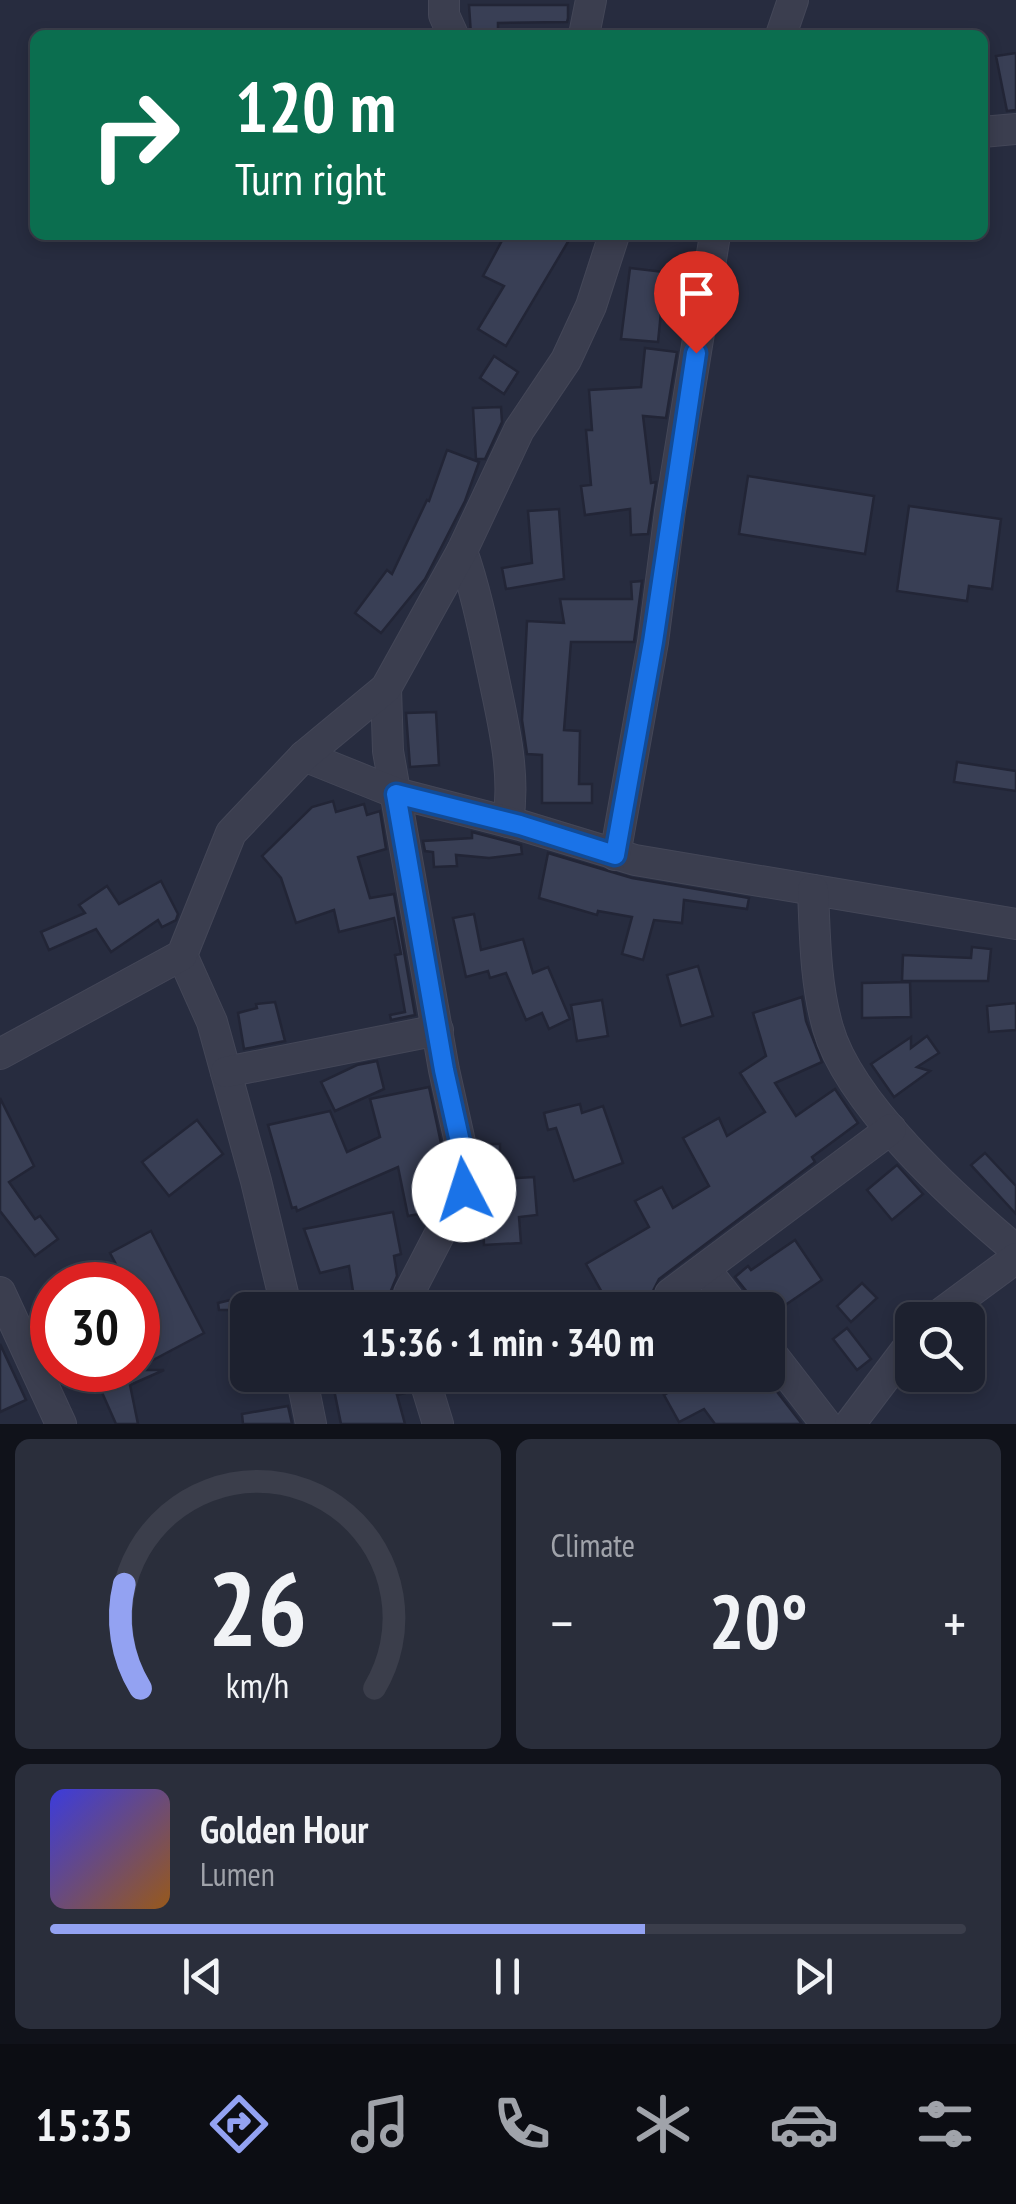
<!DOCTYPE html>
<html lang="en">
<head>
<meta charset="utf-8">
<style>
	:root { --surface:#1d212f; --page:#2a2e3b; --text:#f1f3f6; --muted:#a0a3aa; --line:#3b3e4b; --accent:#93a2f2 }
	body { margin:0; font-family:"PT Sans Narrow",sans-serif; background:var(--page); color:var(--text); height:100vh; display:flex; flex-direction:column; font-size:38px; white-space:nowrap }
	* { box-sizing:border-box; margin:0 }
	p { font-size:32px; color:var(--muted) }
	.icon { flex:none; width:55px; height:55px; fill:none; stroke:currentColor; stroke-width:2; stroke-linecap:round; stroke-linejoin:round }
	.map { position:relative; height:1424px; overflow:hidden }
	.panel { display:flex; flex-direction:column; gap:15px; padding:15px; background:#10121a; flex:1 }
	.panel>* { flex:none }
	.top-card { position:absolute; left:30px; top:30px; width:958px; height:210px; border-radius:15px; box-shadow:0 5px 15px #0003,0 0 0 2px var(--line); background:#0b6e4f; color:#fff; overflow:hidden }
	.tools { position:absolute; left:895px; top:1302px; display:grid; gap:20px }
	.tools a { display:grid; place-items:center; width:90px; height:90px; border-radius:15px; background:var(--surface); box-shadow:0 5px 15px #0003,0 0 0 2px var(--line); font-size:50px }
	.speed { position:absolute; left:30px; top:1262px; display:flex; gap:20px; font-size:50px; font-weight:700; text-align:center }
	.speed>* { display:grid; place-content:center; width:130px; height:130px; border-radius:50%; background:var(--surface); box-shadow:0 5px 15px #0003,0 0 0 2px var(--line); line-height:1 }
	.speed .limit { border:15px solid #d22; background:#fff; color:#111 }
	.pin { position:absolute; display:grid; place-items:center; width:85px; height:85px; color:#fff; margin:-102px -42px; border-radius:50% 50% 50% 0; rotate:-45deg; box-shadow:0 0 10px #0007 }
	.pin .icon { rotate:45deg }
	.me { position:absolute; width:110px; margin:-55px; rotate:355deg; stroke-linejoin:round; filter:drop-shadow(0 0 8px #0008) }
	.turn { display:flex; align-items:center; gap:35px; height:210px; padding:0 40px; font-size:45px }
	.turn .icon { width:130px; height:130px; stroke-width:2.5 }
	.turn b { display:block; font-size:70px; line-height:85px }
	.big { font-size:75px; font-weight:600; line-height:1.1 }
	.panel .tile { flex:1; display:flex; flex-direction:column; justify-content:center; gap:15px; min-width:0; padding:0 35px; border-radius:15px; background:var(--page) }
	.panel .dial { align-items:center; gap:0 }
	.dial svg { height:260px; overflow:visible; fill:none; stroke:var(--line); stroke-width:7; stroke-linecap:round; text-anchor:middle }
	.dial text { fill:var(--text); stroke:none }
	.song { display:flex; align-items:center; gap:30px }
	.cover { width:120px; height:120px; border-radius:15px; background:linear-gradient(135deg,hsl(240 70% 55%),hsl(30 70% 35%)) }
	.played { height:10px; border-radius:5px; background:linear-gradient(90deg,var(--accent) 65%,var(--line) 65%) }
	.keys { display:flex; justify-content:space-around; direction:ltr }
	.heat { display:flex; justify-content:space-between; align-items:center; font-size:55px; direction:ltr }
	.panel .tiles { flex:1; display:grid; gap:15px; grid-template-columns:1fr 1fr }
	.tile:last-child { grid-column:span 2 }
	.trip { position:absolute; left:230px; top:1292px; width:555px; height:100px; border-radius:15px; background:var(--surface); box-shadow:0 5px 15px #0003,0 0 0 2px var(--line); font-weight:600; line-height:100px; text-align:center }
	.tab-bar { display:flex; height:160px; justify-content:space-around; align-items:center; background:#0c0d13; color:var(--muted) }
	.tab-bar .icon { width:70px; height:70px }
	.tab-bar .on { color:var(--accent) }
	.tab-bar b { font-size:45px; color:var(--text) }
	.map>svg:first-child { display:block }
	.building { fill:#393f55; stroke:#222536; stroke-width:2.5 }
	.lines { fill:none; stroke-linecap:round; stroke-linejoin:round }
	.minor-casing { stroke:#444758; stroke-width:32 }
	.minor { stroke:#3b3e4f; stroke-width:30 }
	.route-casing { stroke:#114b97; stroke-width:25 }
	.route { stroke:#1a73e8; stroke-width:18 }
</style>
</head>
<body>
<div class="map">
<svg width="1016" height="1424" viewBox="0 0 1016 1424">
	<rect width="100%" height="100%" fill="#272c3f"/>
	<g class="building">
		<path d="M469 5H568V18L567 22 498 23V35H471Z"/>
		<path d="M1016 53V110L1007 111 996 56Z"/>
		<path d="M505 235H572L506 346 478 329 504 286 483 276Z"/>
		<path d="M630 268 664 272 662 295 686 298 683 315 661 312 658 342 621 339Z"/>
		<path d="M645 348 677 352 666 418 643 416 651 483 656 482 648 534 631 535 630 509 585 515 581 486 591 485 586 430H592L589 390 641 387Z"/>
		<path d="M494 356 518 372 504 394 480 378Z"/>
		<path d="M501 407 502 422 485 459H476L473 408Z"/>
		<path d="M447 450 479 462 465 501 425 579 381 633 355 613 387 570 392 574 427 500 429 501Z"/>
		<path d="M748 476 874 496 865 554 739 534Z"/>
		<path d="M909 506 1001 519 992 589 969 586 967 601 897 591Z"/>
		<path d="M559 509 564 579 506 589 502 568 532 563 528 511Z"/>
		<path d="M642 581 634 642H571L564 730 580 731 579 784H592V803H542V755L527 754 522 720 527 621 564 623 560 599H632L631 582Z"/>
		<path d="M436 712 439 765 410 767 406 713Z"/>
		<path d="M957 762 1016 771V791L954 782Z"/>
		<path d="M333 801 336 812 364 804 367 815 380 811 386 849 358 857 370 898 394 894 415 1015 391 1020 390 1015 405 1012 395 955 401 954 394 918 339 932 334 910 296 923 281 878 262 856 312 807Z"/>
		<path d="M472 832 521 845 522 854 489 858 456 855 457 866 434 867 433 852 425 851 423 841 472 838Z"/>
		<path d="M548 853 632 878 749 898 747 909 684 900 682 923 654 920 643 960 622 954 632 917 598 911 597 915 539 898Z"/>
		<path d="M161 881 178 914 176 920 162 927 158 920 111 952 96 929 49 950 41 932 85 913 79 905 107 886 119 904Z"/>
		<path d="M474 914 481 950 523 939 533 973 548 967 570 1019 549 1029 542 1013 526 1020 506 973 490 978 488 971 466 977 453 918Z"/>
		<path d="M972 947 991 949 988 981H902L903 955 971 958Z"/>
		<path d="M698 966 713 1016 681 1026 667 975Z"/>
		<path d="M910 982 911 1017 862 1018V983Z"/>
		<path d="M802 997 806 1021 822 1062 775 1083 796 1116 835 1089 858 1123 812 1157 815 1162 659 1279 651 1295 661 1310H612L586 1264 649 1227 635 1201 662 1187 673 1208 709 1186 683 1138 719 1118 727 1136 765 1112 740 1073 766 1056 753 1013Z"/>
		<path d="M602 1000 608 1036 577 1041 571 1005Z"/>
		<path d="M275 1002 285 1041 244 1049 238 1013 257 1008 256 1004Z"/>
		<path d="M1016 1003V1030L989 1032 987 1006Z"/>
		<path d="M927 1036 939 1053 917 1067 930 1071 894 1097 871 1064 911 1037V1048Z"/>
		<path d="M377 1061 384 1089 335 1111 321 1082 357 1065Z"/>
		<path d="M429 1087 445 1162V1173H441L444 1185 430 1212 408 1216 398 1167 297 1211 296 1207 292 1208 268 1125 330 1111 347 1152 380 1137 370 1099Z"/>
		<path d="M0 1098 34 1166 9 1182 35 1219 40 1216 58 1239 35 1256 0 1211Z"/>
		<path d="M580 1104 582 1113 603 1106 623 1163 574 1181 556 1128 548 1130 544 1113Z"/>
		<path d="M197 1120 223 1154 169 1196 142 1162Z"/>
		<path d="M480 1144H500V1179L534 1177 537 1215 519 1217 521 1243 484 1245Z"/>
		<path d="M985 1153 1016 1186V1214L971 1165Z"/>
		<path d="M897 1165 923 1194 892 1220 867 1190Z"/>
		<path d="M393 1212 401 1254 394 1256 397 1276 390 1293 391 1310H356L349 1266 320 1273 304 1229Z"/>
		<path d="M151 1231 204 1333 138 1368V1285H127L110 1253Z"/>
		<path d="M795 1240 822 1280 778 1310H755L752 1298 735 1277 748 1266 751 1270Z"/>
		<path d="M862 1283 877 1298 851 1322 837 1306Z"/>
		<path d="M263 1292 268 1310H219L218 1303Z"/>
		<path d="M847 1328 871 1359 857 1370 833 1339Z"/>
		<path d="M0 1344 26 1400 0 1412Z"/>
		<path d="M92 1370H164L130 1385 138 1424H116Z"/>
		<path d="M331 1375H405L409 1392 397 1395 405 1424H341Z"/>
		<path d="M700 1375H764L802 1424H715L704 1409 679 1422 664 1395Z"/>
		<path d="M288 1406 292 1424H243L242 1414Z"/>
	</g>
	<g class="lines">
		<defs>
			<g id="minor">
				<path d="M444 0V15L453 35"/>
				<path d="M584 35 591 0"/>
				<path d="M781 35 793 0"/>
				<path d="M982 132 1016 129"/>
				<path d="M462 551C476 591 484 632 493 674 503 723 516 772 508 822"/>
				<path d="M386 688 388 751 444 1070 464 1160 463 1189 409 1293 410 1310"/>
				<path d="M304 756 396 793 520 825 635 860 1016 924"/>
				<path d="M615 855 653 642 670 511 715 235"/>
				<path d="M813 890C815 936 815 983 828 1028 849 1103 956 1200 1016 1250"/>
				<path d="M182 955 212 1022 256 1181 287 1310"/>
				<path d="M0 1054 182 955 231 833 304 756 386 688 462 551 519 430 566 360 591 306 614 235"/>
				<path d="M226 1072 438 1030"/>
				<path d="M705 1269 737 1310"/>
				<path d="M0 1292 61 1424"/>
				<path d="M670 1294 891 1129"/>
				<path d="M932 1320 1016 1258"/>
				<path d="M768 1349 826 1424"/>
				<path d="M301 1375 311 1424"/>
				<path d="M423 1375 438 1424"/>
				<path d="M850 1424 912 1342"/>
			</g>
		</defs>
		<use href="#minor" class="minor-casing"/>
		<use href="#minor" class="minor"/>
	</g>
	<g class="lines">
		<defs>
			<path id="route" d="M464 1190V1160L444 1070 396 794 520 825 615 855 653 642 696 353"/>
		</defs>
		<use href="#route" class="route-casing"/>
		<use href="#route" class="route"/>
	</g>
</svg>
<div class="tools">
<a><svg class="icon" aria-label="search" viewBox="0 0 24 24"><circle cx="10" cy="10" r="6"/><path d="M15 15l6 6"/></svg></a>
</div>
<div class="speed"><div class="limit">30</div></div>
<div class="pin" style="left:696px;top:353px;background:#d93025"><svg class="icon" aria-label="arrive" viewBox="0 0 24 24"><path d="M6 21V4h12l-3 4 3 4H6"/></svg></div>
<svg class="me" style="left:464px;top:1190px" viewBox="-20 -20 40 40"><circle r="19" fill="#fff"/><path d="M0-13L10 11 0 6-10 11z" fill="#1a73e8"/></svg>
<div class="trip">15:36 · 1 min · 340 m</div>
<div class="top-card">
<div class="turn"><svg class="icon" aria-label="right" viewBox="0 0 24 24"><path d="M7 20v-9h11M14 6l5 5-5 5"/></svg><div><b>120 m</b>Turn right</div></div>
</div>
</div>
<section class="panel">
<div class="tiles">
<div class="tile dial"><svg viewBox="0 0 100 80">
<path d="M14 69A42 42 0 1 1 86 69"/>
<path d="M14 69A42 42 0 0 1 9 37" stroke="#93a2f2"/>
<text x="50" y="56" font-size="32" font-weight="700">26</text>
<text x="50" y="72" font-size="11">km/h</text>
</svg></div>
<div class="tile"><p>Climate</p>
<div class="heat"><a>−</a><b class="big">20°</b><a>+</a></div>
</div>
<div class="tile">
<div class="song"><i class="cover"></i><div><b>Golden Hour</b><p>Lumen</p></div></div>
<div class="played"></div>
<div class="keys"><svg class="icon" aria-label="previous" viewBox="0 0 24 24"><path d="M18 5L8 12l10 7zM5 5v14"/></svg><svg class="icon" aria-label="pause" viewBox="0 0 24 24"><path d="M8 5v14M16 5v14"/></svg><svg class="icon" aria-label="next" viewBox="0 0 24 24"><path d="M6 5l10 7-10 7zM19 5v14"/></svg></div>
</div>
</div>
</section>
<nav class="tab-bar">
<b>15:35</b>
<svg class="icon on" aria-label="directions" viewBox="0 0 24 24"><path d="M12 3l9 9-9 9-9-9zM9 14v-3h6M13 9l2 2-2 2"/></svg>
<svg class="icon" aria-label="music" viewBox="0 0 24 24"><path d="M9 18V5l10-2v13"/><circle cx="6" cy="18" r="3"/><circle cx="16" cy="16" r="3"/></svg>
<svg class="icon" aria-label="phone" viewBox="0 0 24 24"><path d="M5 4h4l2 5-3 2q2 4 5 5l2-3 5 2v4C11 20 4 13 5 4z"/></svg>
<svg class="icon" aria-label="climate" viewBox="0 0 24 24"><path d="M12 3v18M4 7l16 10M4 17L20 7"/></svg>
<svg class="icon" aria-label="car" viewBox="0 0 24 24"><path d="M5 17H2v-5l4-1 3-4h7l3 4 3 1v5h-3M9 17h6M6 11h13"/><circle cx="7" cy="17" r="2"/><circle cx="17" cy="17" r="2"/></svg>
<svg class="icon" aria-label="filters" viewBox="0 0 24 24"><path d="M4 7h16M4 17h16"/><circle cx="9" cy="7" r="2"/><circle cx="15" cy="17" r="2"/></svg>
</nav>
</body>
</html>
